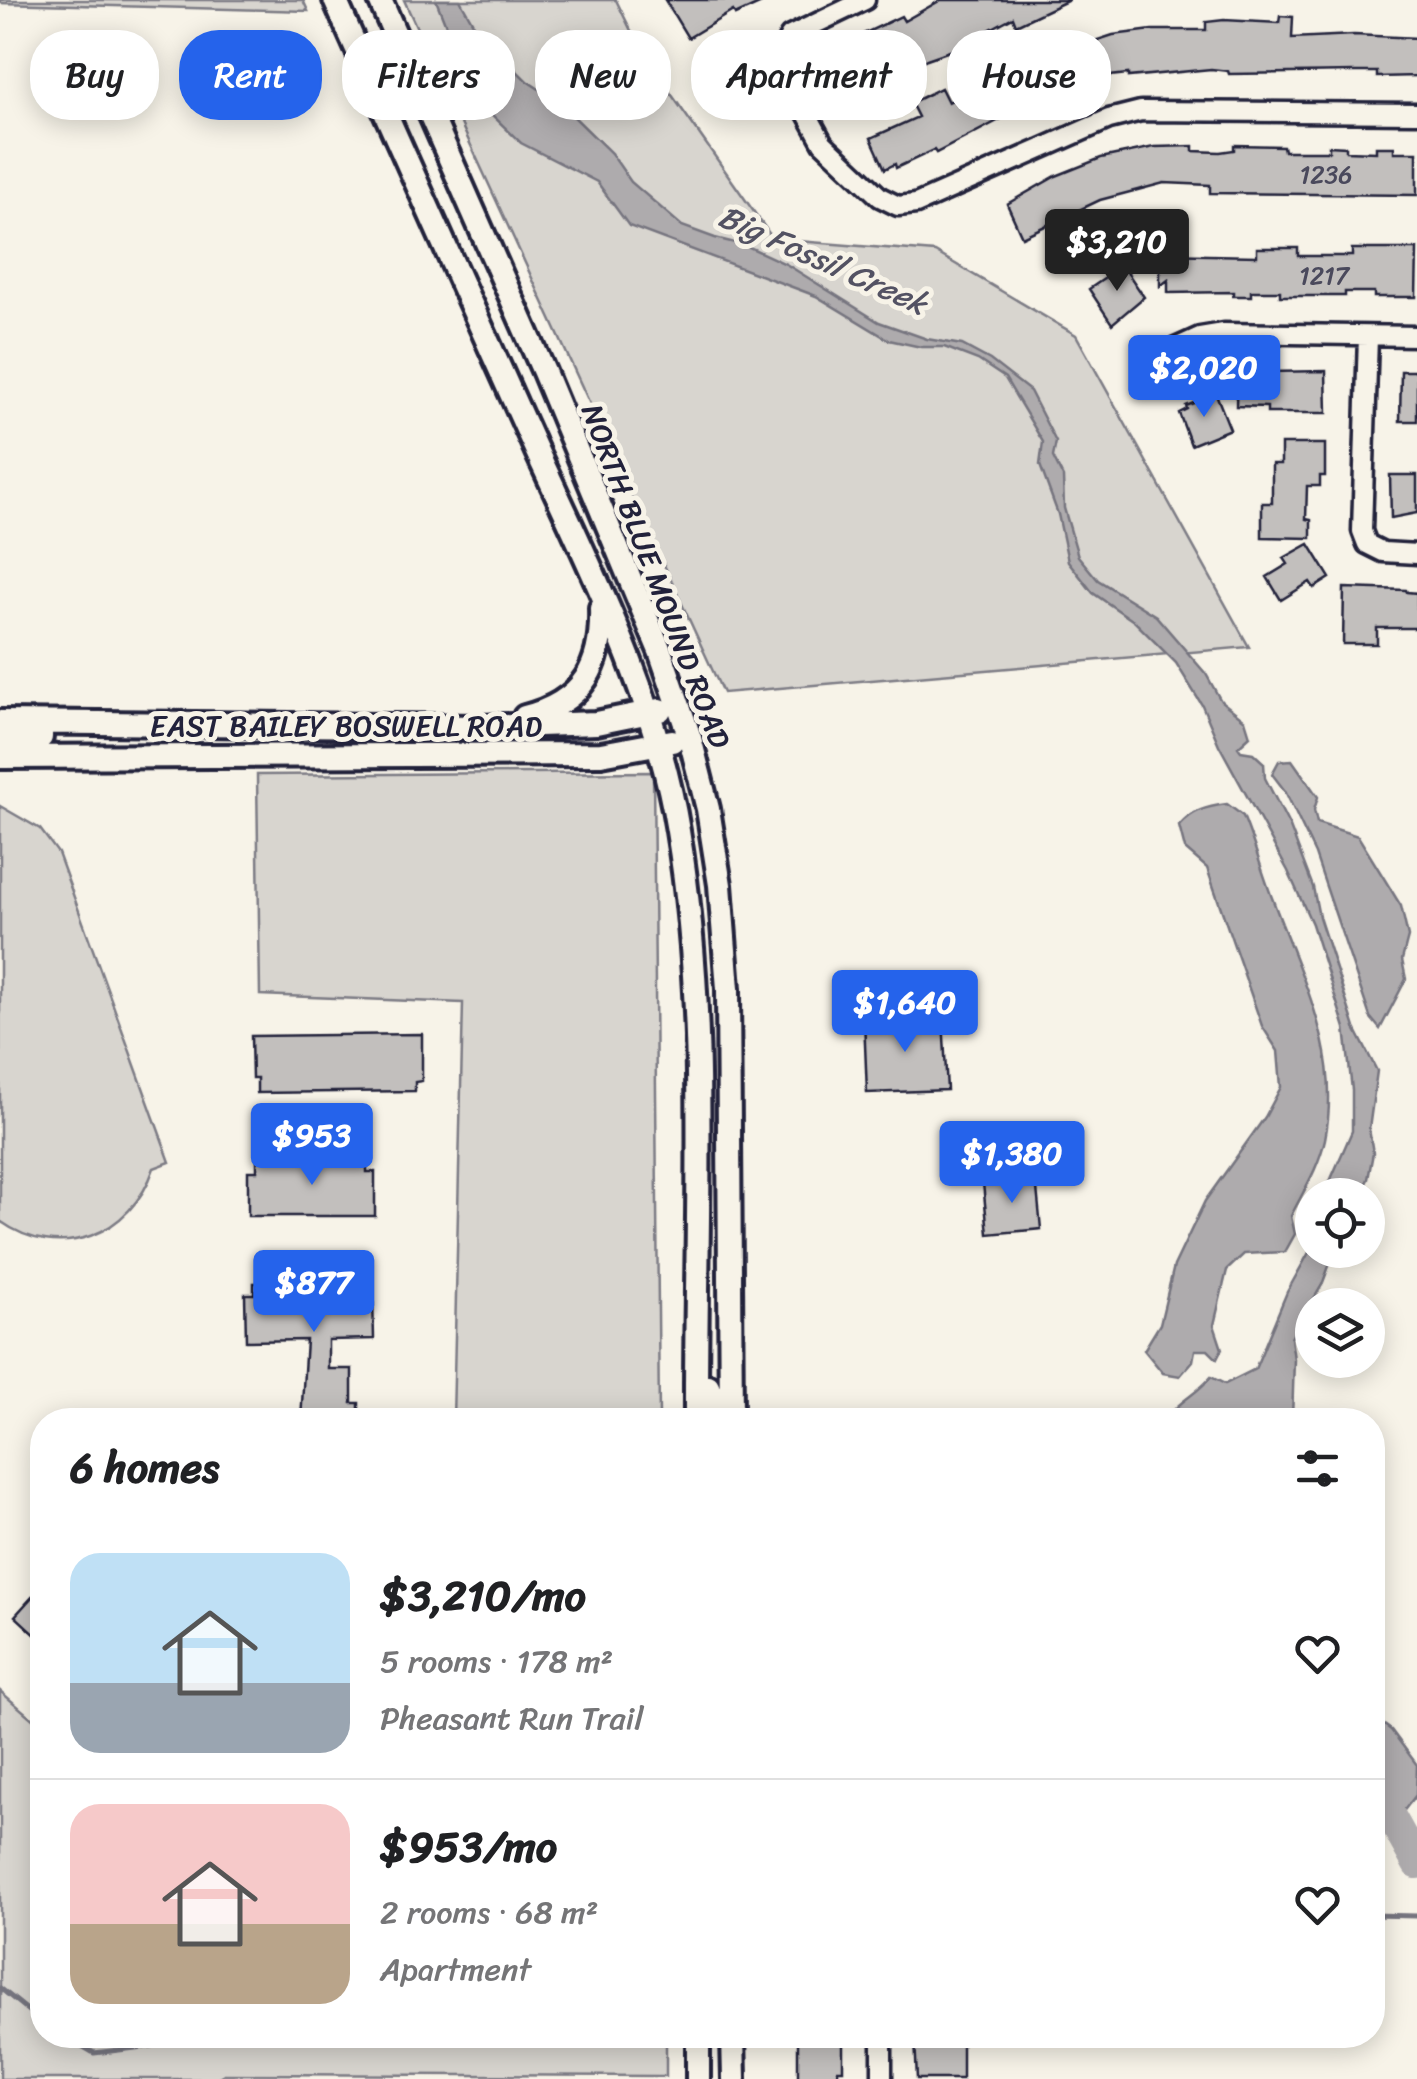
<!DOCTYPE html>
<meta charset="utf-8">
<style>
:root{--surface:#fff;--page:#f2f2f2;--text:#202124;--muted:#757577;--line:#e0e0e0;--accent:#2563eb}
body{margin:0;font-family:Sriracha,sans-serif;background:var(--page);color:var(--text);height:100vh;display:flex;flex-direction:column;font-size:38px;white-space:nowrap}
*{box-sizing:border-box;margin:0}
p{font-size:32px;color:var(--muted)}
.icon{flex:none;width:55px;height:55px;fill:none;stroke:currentColor;stroke-width:2;stroke-linecap:round;stroke-linejoin:round}
.map{position:relative;flex:1;overflow:hidden}
.side{position:absolute;left:30px;top:1408px;width:1355px;height:640px;display:flex;flex-direction:column;background:var(--surface);border-radius:40px;box-shadow:0 5px 25px #0003}
.side>*{flex:none}
.guide{position:absolute;left:30px;top:30px;width:1358px;height:90px;display:flex;gap:20px}
.fabs{position:absolute;left:1295px;top:1178px;display:grid;gap:20px}
.fabs a{display:grid;place-items:center;width:90px;height:90px;border-radius:50%;background:var(--surface);box-shadow:0 5px 25px #0003;font-size:50px}
.price{position:absolute;translate:-50% -85px;padding:0 22px;border-radius:10px;background:var(--accent);color:#fff;font-size:32px;line-height:65px;filter:drop-shadow(0 2px 5px #0008)}
.price::after{content:'';position:absolute;left:50%;top:60px;width:30px;height:22px;margin-left:-15px;background:inherit;clip-path:polygon(0 0,100% 0,50% 100%)}
.price.active{background:#222;color:#fff}
ul{padding:0;list-style:none}
li{display:flex;align-items:center;gap:30px;height:250px;padding:0 40px}
li+li{border-top:2px solid var(--line)}
li span{display:grid;place-items:center;flex:none;width:280px;height:200px;border-radius:30px;color:#555}
li>.icon{margin-inline-start:auto}
span .icon{width:120px;height:120px;fill:#fffc;stroke-width:1}
li b{font-size:42px}
h2{display:flex;justify-content:space-between;align-items:center;height:120px;padding:0 40px;font-size:42px}
.chip{padding:0 35px;border-radius:40px;background:var(--surface);box-shadow:0 5px 25px #0003;font-size:35px;line-height:90px}
.chip.active{background:var(--accent);color:#fff}
.map>svg:first-child{display:block}
</style>
<div class="map">
<svg width="1417" height="2079" viewBox="0 0 1417 2079">
<rect width="100%" height="100%" fill="#f7f3e8"/>
<filter id="ink" filterUnits="userSpaceOnUse"><feTurbulence type="fractalNoise" baseFrequency=".01" numOctaves="2"/><feDisplacementMap in="SourceGraphic" scale="20" xChannelSelector="R" yChannelSelector="G"/><feConvolveMatrix kernelMatrix="1 2 1 2 8 2 1 2 1" color-interpolation-filters="sRGB"/></filter>
<g filter="url(#ink)">
<path fill="#d8d5cf" stroke="#7d7c85" stroke-width="2.5" d="M 0,0 L 303,0 L 308,11 L 0,3 Z
M 404,0 L 616,0 L 641,51 L 773,239 L 935,252 L 1076,335 L 1249,647 L 723,693 Z
M 653,772 L 659,1420 L 453,1420 L 463,1003 L 260,995 L 257,775 Z
M 0,806 L 40,829 L 58,853 L 170,1162 L 154,1168 C 131,1235 60,1264 0,1221 Z
M 0,1691 L 42,1727 L 42,2035 L 666,2035 L 666,2076 L 224,2074 L 215,2079 L 0,2079 Z"/>
<path fill="#aeabad" stroke="#76747f" stroke-width="2.5" d="M 436,0 L 460,0 L 478,32 L 527,81 L 559,102 L 611,153 L 631,182 L 682,226 L 715,238 L 747,246 L 786,264 L 879,322 L 927,339 L 962,345 L 990,360 L 1030,391 L 1056,442 L 1053,457 L 1063,477 L 1064,508 L 1078,556 L 1098,580 L 1156,616 L 1206,674 L 1221,701 L 1245,720 L 1250,736 L 1238,747 L 1241,751 L 1253,753 L 1264,763 L 1265,778 L 1290,827 L 1313,887 L 1319,917 L 1355,1028 L 1377,1071 L 1369,1129 L 1373,1153 L 1368,1179 L 1360,1195 L 1324,1195 L 1352,1131 L 1352,1090 L 1345,1028 L 1312,924 L 1288,871 L 1219,745 L 1202,705 L 1176,663 L 1135,622 L 1093,593 L 1068,561 L 1058,514 L 1040,465 L 1043,442 L 1005,378 L 978,360 L 944,347 L 921,347 L 889,340 L 816,296 L 629,226 L 597,182 L 521,143 L 491,114 L 465,74 Z
M 1292,760 L 1318,797 L 1314,810 L 1317,823 L 1358,836 L 1401,906 L 1408,937 L 1402,960 L 1406,979 L 1380,1029 L 1370,1017 L 1315,854 L 1285,791 L 1272,774 L 1279,761 Z
M 1227,804 L 1243,816 C 1255,845 1263,875 1274,903 C 1303,982 1342,1053 1325,1139 C 1319,1167 1303,1192 1291,1216 L 1295,1234 L 1285,1252 L 1244,1254 L 1227,1270 L 1214,1325 L 1222,1349 L 1217,1359 L 1208,1350 L 1195,1350 L 1193,1361 L 1180,1376 L 1163,1373 L 1144,1350 L 1160,1324 L 1174,1266 L 1205,1201 L 1265,1117 L 1281,1087 L 1278,1051 L 1262,1026 L 1207,868 L 1185,849 L 1179,826 C 1193,810 1206,807 1227,804 Z
M 1312,1247 L 1312,1250 L 1335,1250 L 1322,1285 L 1291,1338 L 1294,1359 L 1292,1420 L 1166,1420 C 1180,1399 1195,1396 1211,1377 L 1225,1384 L 1255,1369 L 1287,1292 Z
M 1372,1716 L 1391,1730 L 1417,1765 L 1416,1795 L 1402,1813 L 1373,1821 Z"/>
<g fill="none" stroke-linecap="round" stroke-linejoin="round">
<path stroke="#76747f" stroke-width="5" d="M 1372,1915 L 1417,1916
M 0,1988 L 42,2022
M 63,2035 L 94,2053 L 152,2046 L 173,2035"/>
<path stroke="#aeabad" stroke-width="30" d="M 1372,1782 L 1417,1864"/>
</g>
<path fill="#c2bfbd" stroke="#22223b" stroke-width="2.5" d="M 665,0 L 768,0 L 735,15 L 733,11 L 688,38 Z
M 941,0 L 1069,0 L 1016,25 L 1013,17 L 987,31 L 990,37 L 927,59 L 884,80 L 885,82 L 850,99 L 852,105 L 839,111 L 836,106 L 834,107 L 810,59 L 901,16 L 904,21 Z
M 1280,16 L 1293,17 L 1292,38 L 1354,35 L 1417,38 L 1417,76 L 1377,77 L 1377,72 L 1354,72 L 1229,74 L 1228,71 L 1211,69 L 1128,77 L 1128,74 L 1110,76 L 1059,94 L 1029,109 L 1028,105 L 936,153 L 934,150 L 896,168 L 895,164 L 885,169 L 871,138 L 918,117 L 911,103 L 941,88 L 948,102 L 996,79 L 998,82 L 1055,54 L 1113,35 L 1152,30 L 1206,30 L 1206,22 L 1224,20 L 1279,23 Z
M 1234,145 L 1283,146 L 1284,151 L 1329,151 L 1329,146 L 1346,147 L 1346,151 L 1376,152 L 1376,147 L 1394,147 L 1394,152 L 1417,152 L 1417,195 L 1210,193 L 1210,185 L 1164,183 L 1100,200 L 1022,237 L 1007,204 L 1056,176 L 1101,158 L 1154,147 L 1193,146 L 1193,151 L 1220,152 L 1234,150 Z
M 1257,248 L 1298,248 L 1298,256 L 1352,256 L 1352,249 L 1417,249 L 1416,297 L 1374,297 L 1374,292 L 1345,292 L 1345,296 L 1280,296 L 1280,291 L 1251,291 L 1251,296 L 1233,296 L 1233,292 L 1168,293 L 1168,280 L 1160,286 L 1160,254 L 1257,256 Z
M 1123,266 L 1144,297 L 1112,324 L 1089,289 Z
M 1237,368 L 1268,369 L 1268,372 L 1326,371 L 1327,413 L 1267,413 L 1267,407 L 1236,406 Z
M 1401,371 L 1417,371 L 1417,421 L 1400,421 Z
M 1216,394 L 1230,429 L 1191,445 L 1179,413 L 1187,409 L 1186,406 Z
M 1281,444 L 1325,444 L 1325,476 L 1320,476 L 1320,486 L 1307,486 L 1306,519 L 1311,520 L 1311,538 L 1262,537 L 1262,503 L 1272,503 L 1272,464 L 1281,464 Z
M 1390,475 L 1417,475 L 1417,513 L 1391,518 Z
M 1309,544 L 1330,578 L 1314,588 L 1310,582 L 1281,600 L 1267,577 L 1288,564 L 1284,558 Z
M 1344,588 L 1406,590 L 1407,592 L 1417,593 L 1417,628 L 1377,628 L 1377,644 L 1343,644 Z
M 864,1019 L 943,1019 L 947,1090 L 867,1093 Z
M 422,1034 L 422,1081 L 415,1082 L 415,1091 L 257,1093 L 257,1078 L 252,1078 L 251,1036 Z
M 367,1158 L 367,1172 L 375,1172 L 375,1216 L 248,1216 L 248,1171 L 257,1171 L 257,1159 Z
M 1036,1178 L 1041,1229 L 988,1234 L 983,1183 Z
M 365,1281 L 365,1296 L 373,1296 L 374,1339 L 328,1340 L 328,1369 L 352,1369 L 352,1403 L 359,1403 L 359,1416 L 351,1416 L 351,1420 L 301,1420 L 306,1340 L 246,1341 L 245,1294 L 254,1294 L 254,1283 Z
M 42,1586 L 42,1641 L 15,1616 Z
M 798,2035 L 843,2035 L 843,2070 L 838,2070 L 838,2079 L 798,2079 Z
M 915,2039 L 962,2043 L 962,2079 L 917,2079 Z"/>
<g fill="none" stroke-linecap="round" stroke-linejoin="round">
<defs>
<path id="minor" d="M 865,0 L 790,36 L 781,52 L 781,67 L 823,143 L 880,197 L 898,206 L 916,204 L 1109,119 L 1141,111 L 1417,113
M 1368,336 L 1362,531 L 1367,544 L 1383,552 L 1417,554
M 1167,352 L 1200,337 L 1224,333 L 1417,336
M 882,2035 L 882,2079"/>
<path id="major" d="M 335,0 C 402,152 471,304 539,456 C 594,575 657,700 678,831 C 710,1024 695,1225 696,1420
M 380,0 L 544,372 L 660,651 L 690,738 L 708,809 L 720,885 L 728,989 L 731,1420
M 525,717 C 584,702 603,665 601,608
M 0,722 L 481,727 L 596,723 L 660,710
M 0,742 L 33,741 L 41,737 L 41,723
M 0,757 L 601,754 L 672,741
M 696,1384 L 708,1386 L 714,1400 L 715,1420
M 733,2035 L 734,2079
M 698,2079 L 698,2035"/>
</defs>
<use href="#minor" stroke="#22223b" stroke-width="25"/>
<use href="#major" stroke="#22223b" stroke-width="30"/>
<use href="#minor" stroke="#f7f3e8" stroke-width="18"/>
<use href="#major" stroke="#f7f3e8" stroke-width="22"/>
</g>
</g>
<g text-anchor="middle" dominant-baseline="central" stroke-width="10" stroke-linejoin="round" paint-order="stroke">
<g font-size="25" fill="#4a495c">
<text x="1326" y="174">1236</text>
<text x="1324" y="275">1217</text>
</g>
<g font-size="30" fill="#22223b" stroke="#f7f3e8">
<text transform="translate(656 576) rotate(69)">NORTH BLUE MOUND ROAD</text>
<text x="346" y="726">EAST BAILEY BOSWELL ROAD</text>
</g>
<g font-size="32" font-style="italic" fill="#535263" stroke="#f7f3e8">
<text transform="translate(823 260) rotate(24)">Big Fossil Creek</text>
</g>
</g>
</svg>
<div class="fabs">
<a><svg class="icon" aria-label="locate" viewBox="0 0 24 24"><circle cx="12" cy="12" r="6"/><path d="M12 2v4M12 18v4M2 12h4M18 12h4"/></svg></a>
<a><svg class="icon" aria-label="layers" viewBox="0 0 24 24"><path d="M12 4l9 5-9 5-9-5zM3 14l9 5 9-5"/></svg></a>
</div>
<b class="price active" style="left:1117px;top:294px">$3,210</b>
<b class="price" style="left:1204px;top:420px">$2,020</b>
<b class="price" style="left:905px;top:1055px">$1,640</b>
<b class="price" style="left:312px;top:1188px">$953</b>
<b class="price" style="left:1012px;top:1206px">$1,380</b>
<b class="price" style="left:314px;top:1335px">$877</b>
<div class="guide">
<a class="chip">Buy</a>
<a class="chip active">Rent</a>
<a class="chip">Filters</a>
<a class="chip">New</a>
<a class="chip">Apartment</a>
<a class="chip">House</a>
</div>
<section class="side">
<h2>6 homes<svg class="icon" aria-label="filters" viewBox="0 0 24 24"><path d="M4 7h16M4 17h16"/><circle cx="9" cy="7" r="2"/><circle cx="15" cy="17" r="2"/></svg></h2>
<ul>
<li><span style="background:linear-gradient(#bfe0f5 65%,#9aa5b1 0)"><svg class="icon" aria-label="home" viewBox="0 0 24 24"><path d="M3 11l9-7 9 7M6 9v11h12V9"/></svg></span><div><b>$3,210/mo</b><p>5 rooms · 178 m²</p><p>Pheasant Run Trail</p></div><svg class="icon" aria-label="heart" viewBox="0 0 24 24"><path d="M12 20l-8-8c-3-5 5-10 8-4 3-6 11-1 8 4z"/></svg></li>
<li><span style="background:linear-gradient(#f6c9c9 60%,#b9a48a 0)"><svg class="icon" aria-label="home" viewBox="0 0 24 24"><path d="M3 11l9-7 9 7M6 9v11h12V9"/></svg></span><div><b>$953/mo</b><p>2 rooms · 68 m²</p><p>Apartment</p></div><svg class="icon" aria-label="heart" viewBox="0 0 24 24"><path d="M12 20l-8-8c-3-5 5-10 8-4 3-6 11-1 8 4z"/></svg></li>
</ul>
</section>
</div>
